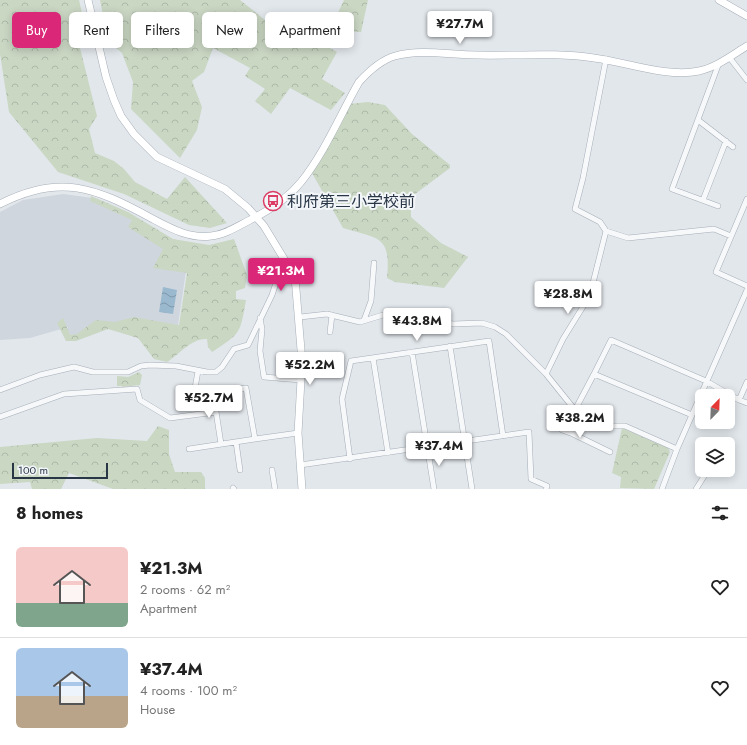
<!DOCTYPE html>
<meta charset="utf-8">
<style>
:root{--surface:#fff;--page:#f6f6f6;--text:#222;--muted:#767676;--line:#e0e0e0;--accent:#db2777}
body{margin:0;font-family:Jost,"Noto Sans JP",sans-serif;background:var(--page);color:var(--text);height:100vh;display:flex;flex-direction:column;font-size:15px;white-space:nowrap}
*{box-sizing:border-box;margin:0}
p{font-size:13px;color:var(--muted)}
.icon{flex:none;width:22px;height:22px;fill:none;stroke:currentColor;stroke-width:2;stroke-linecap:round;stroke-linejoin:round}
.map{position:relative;height:489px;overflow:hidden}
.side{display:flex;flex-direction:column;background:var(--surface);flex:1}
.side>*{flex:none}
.hud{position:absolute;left:12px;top:12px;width:400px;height:36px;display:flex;gap:8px}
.needle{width:26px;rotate:23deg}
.controls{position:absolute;left:695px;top:389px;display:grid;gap:8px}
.controls a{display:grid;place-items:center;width:40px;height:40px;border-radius:6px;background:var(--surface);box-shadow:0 2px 10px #0003;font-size:20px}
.scale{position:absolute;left:12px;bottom:10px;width:96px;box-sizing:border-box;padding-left:4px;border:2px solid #283646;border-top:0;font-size:11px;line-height:14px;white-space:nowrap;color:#283646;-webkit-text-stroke:3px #f3f6f9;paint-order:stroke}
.price{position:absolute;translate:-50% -34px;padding:0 9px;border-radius:4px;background:#fff;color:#222;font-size:13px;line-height:26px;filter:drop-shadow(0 1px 2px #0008)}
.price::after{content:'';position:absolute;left:50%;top:24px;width:12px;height:9px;margin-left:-6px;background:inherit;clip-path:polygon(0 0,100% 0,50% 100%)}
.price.active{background:var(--accent);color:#fff}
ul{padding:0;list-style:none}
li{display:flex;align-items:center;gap:12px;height:100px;padding:0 16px}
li+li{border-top:1px solid var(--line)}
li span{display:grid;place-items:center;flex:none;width:112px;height:80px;border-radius:6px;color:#555}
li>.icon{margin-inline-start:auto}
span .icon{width:48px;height:48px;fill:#fffc;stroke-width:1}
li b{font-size:17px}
h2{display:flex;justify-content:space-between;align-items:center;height:48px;padding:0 16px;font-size:17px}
.chip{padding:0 14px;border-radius:6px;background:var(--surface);box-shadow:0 2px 10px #0003;font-size:14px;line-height:36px}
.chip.active{background:var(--accent);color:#fff}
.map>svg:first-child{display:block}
</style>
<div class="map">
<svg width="747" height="489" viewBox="0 0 747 489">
<defs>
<pattern id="forest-crowns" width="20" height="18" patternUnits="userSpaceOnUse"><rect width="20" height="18" fill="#cad7c3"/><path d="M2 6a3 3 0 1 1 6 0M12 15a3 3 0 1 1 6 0" fill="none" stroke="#aeb9a9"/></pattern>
<pattern id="water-waves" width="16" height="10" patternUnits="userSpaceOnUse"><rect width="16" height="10" fill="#9ab9cf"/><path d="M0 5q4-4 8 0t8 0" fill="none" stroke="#7e97aa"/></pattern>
</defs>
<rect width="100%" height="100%" fill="#e2e7ec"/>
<path fill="#d0d6de" d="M 63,194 L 93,198 L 173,239 L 190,244 L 178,325 L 133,319 L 68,338 L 68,327 L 30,338 L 0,340 L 0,212 L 23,200 Z"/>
<path fill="url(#forest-crowns)" d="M 0,0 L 79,0 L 87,35 L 79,44 L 97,116 L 89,129 L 95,153 L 114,161 L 124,169 L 135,182 L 167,199 L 185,177 L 227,223 L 210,228 L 189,225 L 124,194 L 58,172 L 9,112 L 0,54 Z
M 100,0 L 240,0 L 265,20 L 287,24 L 337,52 L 322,79 L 345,93 L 331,110 L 290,88 L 271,114 L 255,101 L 265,89 L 245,76 L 250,68 L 213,48 L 204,72 L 192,81 L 202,107 L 197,130 L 180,158 L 131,109 L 133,82 L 122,53 L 108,41 Z
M 344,0 L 368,0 L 361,32 L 344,31 L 340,39 L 328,34 Z
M 368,102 L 385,105 L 412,134 L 450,165 L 450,168 L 411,197 L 411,217 L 441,243 L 468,257 L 444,288 L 395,282 L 387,278 C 391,235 379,239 343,228 L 312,173 L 349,104 Z
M 91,196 L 128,212 L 173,239 L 209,245 L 234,239 L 247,275 L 245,288 L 236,291 L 236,299 L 246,300 C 240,334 241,333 212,352 L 208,347 L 207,339 C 191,338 179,355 167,362 L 154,359 L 138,338 L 108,329 L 76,341 L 66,341 L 57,323 L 63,318 L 70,335 L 77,334 L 96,320 L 115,322 L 134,317 L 179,325 L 187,273 L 153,268 L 163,249 L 128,227 L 132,220 L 90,201 Z
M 139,372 L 142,375 L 140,385 L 122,387 L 122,386 L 117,386 L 117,376 L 128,377 Z
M 158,426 L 169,430 L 169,454 L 175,472 L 201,472 L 205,478 L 205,489 L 113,489 L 69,473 L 61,489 L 32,489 L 30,482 L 0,484 L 0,447 L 97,438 L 147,441 Z
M 622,428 L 668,448 L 670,452 L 654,489 L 620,488 L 621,477 L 612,473 Z"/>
<path fill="url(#water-waves)" d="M 163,287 L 177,290 L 173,314 L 159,312 Z"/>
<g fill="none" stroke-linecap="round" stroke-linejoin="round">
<defs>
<path id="street" d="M 729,57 L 747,80
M 606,59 L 583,178 L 575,209 L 600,222 L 606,231
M 698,120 L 733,147
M 747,199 L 716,272 L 747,286
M 703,200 L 726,141
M 718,206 L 672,189 L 719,63
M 300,317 L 327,314 L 360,322 L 383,315 L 399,315 L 453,324 L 482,323 L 495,327 L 506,334 L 546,374
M 260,318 L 262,329 L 260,351 L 264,377 L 301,380
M 364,320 L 371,301 L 374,263
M 330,332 L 332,315
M 450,346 L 472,489
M 412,352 L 434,489
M 373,358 L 388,453
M 198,371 L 195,388 L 197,394 L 246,388 L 255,439 L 298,433
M 0,390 L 40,375 L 74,367 L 93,372 L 128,372 L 141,366 L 150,365 L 176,366 L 207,372 L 216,372 L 222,367 L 234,349 L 248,345 L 272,295 L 284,259
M 213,392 L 221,444
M 739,400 L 747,403
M 575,410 L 594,374
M 692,415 L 594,374 L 611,340 L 706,381 L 739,400 L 747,382
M 0,417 L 64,394 L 137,389 L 140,400 L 170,418 L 216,412
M 562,430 L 573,434 L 581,415
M 573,434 L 610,452
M 236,442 L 240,470
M 189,449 L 255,439
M 677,449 L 625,426 L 603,426 L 590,421 L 575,410 L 546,374 L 563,339 L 584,305 L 592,287 L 606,231 L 628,238 L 714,229 L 731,236
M 350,459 L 342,399 L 351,361 L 489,341 L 503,436
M 300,465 L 529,432 L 531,479 L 547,486 L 546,489
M 272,470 L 275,489
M 233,488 L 234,489
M 662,489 L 677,449 L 747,290
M 696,489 L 708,470"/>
<path id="secondary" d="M 88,0 L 106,77 L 114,100 L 121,116 L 134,134 L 157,157 L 225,189 L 248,208 L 264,226 L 295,277 L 302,362 L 298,433 L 302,489
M 719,0 L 747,16
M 0,204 C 60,173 96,188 151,218 C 170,228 189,239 211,236 C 225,235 238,226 250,220 C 268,211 288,198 301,182 C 325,152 340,115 359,82 C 369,71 381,60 395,56 C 421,49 450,55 477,55 C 516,56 555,52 594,58 C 626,62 667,78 699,71 C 717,67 732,55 747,46"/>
</defs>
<use href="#street" stroke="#a6aeb7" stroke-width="6"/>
<use href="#secondary" stroke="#a6aeb7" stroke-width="8"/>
<use href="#street" stroke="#f6f8fa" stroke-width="5"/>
<use href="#secondary" stroke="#fff" stroke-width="7"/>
</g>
<defs>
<symbol id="bus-ring" viewBox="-11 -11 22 22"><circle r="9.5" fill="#f3f6f9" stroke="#db3d64" stroke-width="1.5"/><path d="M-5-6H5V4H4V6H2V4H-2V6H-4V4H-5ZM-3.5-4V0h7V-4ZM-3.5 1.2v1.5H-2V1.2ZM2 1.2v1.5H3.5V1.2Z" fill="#db3d64"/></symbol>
</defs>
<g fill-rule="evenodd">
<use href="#bus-ring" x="262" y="190" width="22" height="22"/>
</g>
<g text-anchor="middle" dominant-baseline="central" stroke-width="4" stroke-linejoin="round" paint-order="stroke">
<g font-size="16" fill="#283646" stroke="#f3f6f9" text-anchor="start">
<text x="287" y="201">利府第三小学校前</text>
</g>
</g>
</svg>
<div class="controls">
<a><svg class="needle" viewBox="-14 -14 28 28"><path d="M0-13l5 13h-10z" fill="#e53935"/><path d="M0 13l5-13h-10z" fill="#767676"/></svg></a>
<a><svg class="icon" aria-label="layers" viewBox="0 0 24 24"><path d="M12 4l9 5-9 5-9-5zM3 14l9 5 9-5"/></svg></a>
</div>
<div class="scale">100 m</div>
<b class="price" style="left:460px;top:45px">¥27.7M</b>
<b class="price active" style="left:281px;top:292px">¥21.3M</b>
<b class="price" style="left:568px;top:315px">¥28.8M</b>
<b class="price" style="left:417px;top:342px">¥43.8M</b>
<b class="price" style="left:310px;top:386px">¥52.2M</b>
<b class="price" style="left:209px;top:419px">¥52.7M</b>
<b class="price" style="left:580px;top:439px">¥38.2M</b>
<b class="price" style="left:439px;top:467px">¥37.4M</b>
<div class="hud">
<a class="chip active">Buy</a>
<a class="chip">Rent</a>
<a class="chip">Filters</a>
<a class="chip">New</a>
<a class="chip">Apartment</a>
</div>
</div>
<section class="side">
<h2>8 homes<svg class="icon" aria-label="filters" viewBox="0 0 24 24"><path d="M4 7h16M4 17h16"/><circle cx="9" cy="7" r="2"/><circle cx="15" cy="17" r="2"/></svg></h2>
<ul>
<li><span style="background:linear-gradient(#f6c9c9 70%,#7fa58c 0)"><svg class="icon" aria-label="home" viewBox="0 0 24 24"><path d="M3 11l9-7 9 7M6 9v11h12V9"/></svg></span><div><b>¥21.3M</b><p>2 rooms · 62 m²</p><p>Apartment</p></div><svg class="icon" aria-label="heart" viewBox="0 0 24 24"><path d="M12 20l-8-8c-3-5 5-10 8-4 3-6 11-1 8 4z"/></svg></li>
<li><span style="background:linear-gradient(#a9c7e8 60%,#b9a48a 0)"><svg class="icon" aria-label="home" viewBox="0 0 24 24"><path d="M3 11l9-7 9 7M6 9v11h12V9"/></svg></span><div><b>¥37.4M</b><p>4 rooms · 100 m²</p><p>House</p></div><svg class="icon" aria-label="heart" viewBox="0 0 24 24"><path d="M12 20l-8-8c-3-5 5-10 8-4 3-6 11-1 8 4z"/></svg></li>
</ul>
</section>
